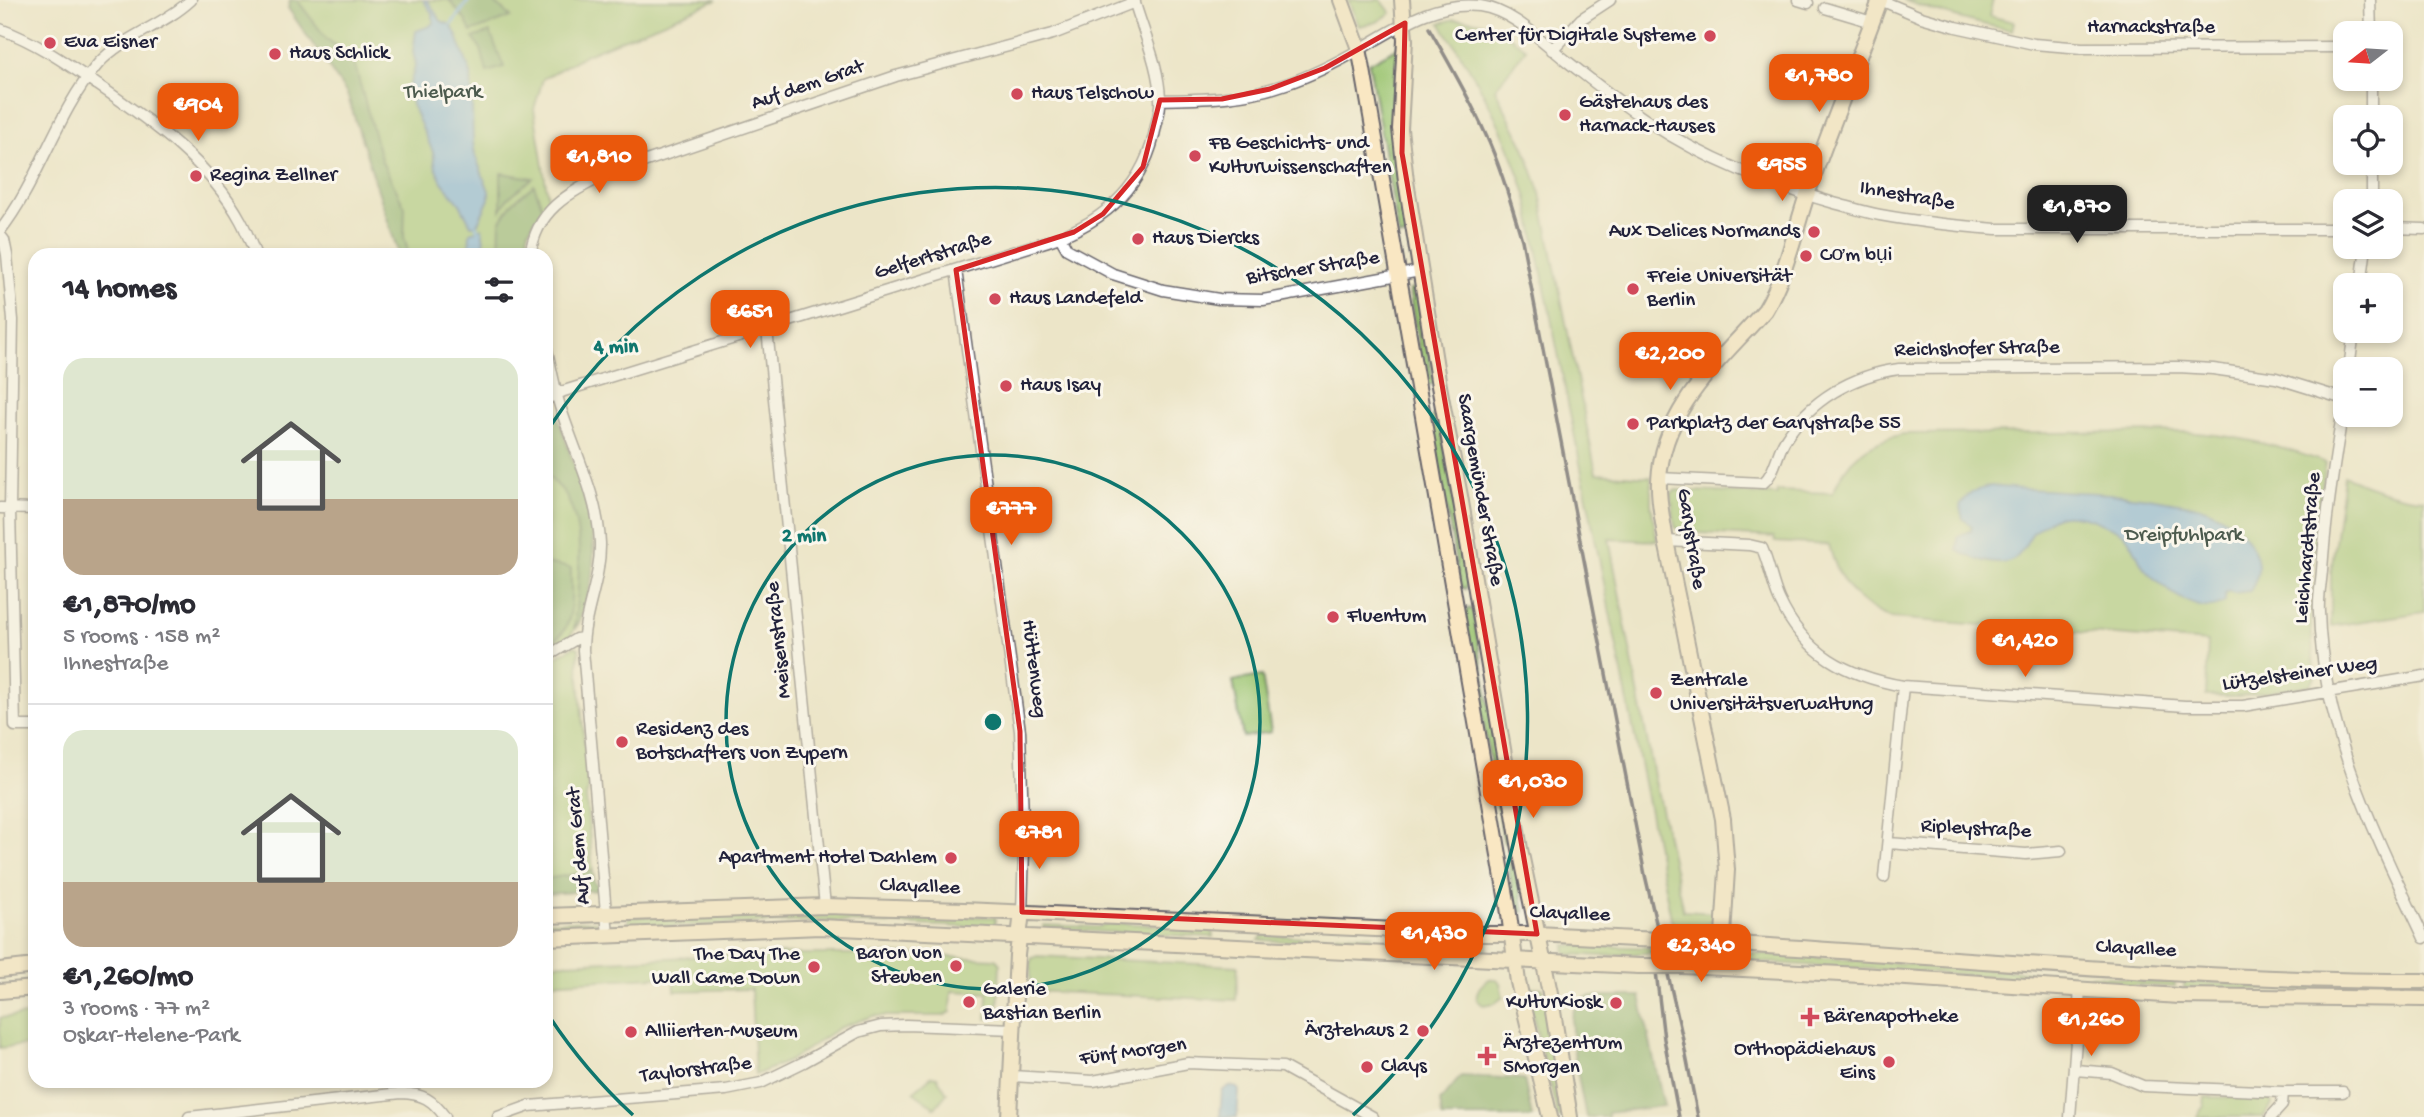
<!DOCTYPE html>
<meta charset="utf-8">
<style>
:root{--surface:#fff;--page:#f7f7f7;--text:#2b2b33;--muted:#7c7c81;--line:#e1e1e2;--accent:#ea580c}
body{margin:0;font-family:"Gochi Hand",sans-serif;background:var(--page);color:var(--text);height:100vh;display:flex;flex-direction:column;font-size:26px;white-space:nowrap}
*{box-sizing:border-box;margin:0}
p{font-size:23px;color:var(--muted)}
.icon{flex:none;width:38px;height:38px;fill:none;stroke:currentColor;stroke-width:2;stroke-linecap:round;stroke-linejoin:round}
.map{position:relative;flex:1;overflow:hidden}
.details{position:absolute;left:28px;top:248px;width:525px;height:840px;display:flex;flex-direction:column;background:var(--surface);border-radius:21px;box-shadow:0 4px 10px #0003}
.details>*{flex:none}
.needle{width:46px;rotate:253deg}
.controls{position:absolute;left:2333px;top:21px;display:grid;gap:14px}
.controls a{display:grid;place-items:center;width:70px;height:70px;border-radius:14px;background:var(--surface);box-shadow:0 4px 10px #0003;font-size:35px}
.price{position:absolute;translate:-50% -60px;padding:0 16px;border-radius:14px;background:var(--accent);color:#fff;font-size:23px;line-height:46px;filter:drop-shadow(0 2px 4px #0008)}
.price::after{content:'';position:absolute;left:50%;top:42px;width:21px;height:16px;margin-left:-10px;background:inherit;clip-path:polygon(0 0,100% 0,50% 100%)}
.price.current{background:#222;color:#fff}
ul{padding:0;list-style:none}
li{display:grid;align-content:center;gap:14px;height:371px;padding:0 35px}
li+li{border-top:2px solid var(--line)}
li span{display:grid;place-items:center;height:217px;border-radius:21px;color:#555}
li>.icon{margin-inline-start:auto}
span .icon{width:126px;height:126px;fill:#fffc;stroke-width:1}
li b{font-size:30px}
h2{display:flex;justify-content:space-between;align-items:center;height:84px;padding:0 35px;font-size:30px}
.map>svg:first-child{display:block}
</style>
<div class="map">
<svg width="2424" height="1117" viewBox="0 0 2424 1117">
<rect width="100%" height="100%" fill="#fbf7ec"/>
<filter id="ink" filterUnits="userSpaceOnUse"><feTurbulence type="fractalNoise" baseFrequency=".0143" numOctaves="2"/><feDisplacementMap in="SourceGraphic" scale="14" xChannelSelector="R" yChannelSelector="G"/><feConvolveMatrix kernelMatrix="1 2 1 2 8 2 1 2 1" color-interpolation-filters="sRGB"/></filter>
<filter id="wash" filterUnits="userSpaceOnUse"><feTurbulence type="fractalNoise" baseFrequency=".00686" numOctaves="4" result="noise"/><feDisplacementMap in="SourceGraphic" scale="28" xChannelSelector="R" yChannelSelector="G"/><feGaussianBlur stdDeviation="1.57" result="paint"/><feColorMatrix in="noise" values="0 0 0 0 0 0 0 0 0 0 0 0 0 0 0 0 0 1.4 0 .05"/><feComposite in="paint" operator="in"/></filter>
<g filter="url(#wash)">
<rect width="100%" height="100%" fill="#ece5c8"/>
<path fill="#9cc572" stroke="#5f7456" stroke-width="2" d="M 290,0 L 717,0 L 587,54 L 543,79 L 534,109 L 549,204 L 529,230 L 524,256 L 399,255 L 347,94 L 288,8 Z
M 1348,0 L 1381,0 L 1391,13 L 1377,22 L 1359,26 Z
M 1903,0 L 1993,0 L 1989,16 L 2014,22 L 2012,30 C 1974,24 1939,13 1903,0 Z
M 1455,19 C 1488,19 1501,29 1526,49 L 1495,89 L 1524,147 L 1539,188 L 1596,473 L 1651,477 L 1651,504 L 1657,541 L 1609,539 L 1654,776 L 1683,911 L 1715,913 L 1713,920 L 1704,926 L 1672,923 L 1527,198 C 1508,135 1477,76 1440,23 Z
M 1398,47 L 1394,92 L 1394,145 L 1408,236 L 1399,237 L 1369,63 Z
M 1417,289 L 1434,384 L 1425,385 L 1409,290 Z
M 554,407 L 587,505 L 594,545 L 593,566 L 579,623 L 569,637 L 546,651 L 546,410 Z
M 1435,413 L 1439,417 L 1468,585 L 1465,589 L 1460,586 L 1431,418 Z
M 2185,432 C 2234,435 2279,445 2326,463 C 2314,538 2306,601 2315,677 L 2310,685 L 2239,696 L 2206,696 L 2208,642 L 1890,618 C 1855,604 1838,581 1829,545 L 1775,542 L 1774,537 L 1681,532 L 1675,527 L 1671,494 L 1676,490 L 1777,495 L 1777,491 L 1833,493 C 1846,458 1867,443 1903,434 Z
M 2344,476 C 2369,487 2397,497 2424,499 L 2424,612 L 2331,626 L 2331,572 Z
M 1469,608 L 1473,611 L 1512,842 L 1509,844 L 1504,841 L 1464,612 Z
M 575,646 L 579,648 L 578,665 L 588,790 L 586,797 L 594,882 L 597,885 L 598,890 L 546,894 L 546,662 Z
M 1262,676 L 1271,732 L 1243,737 L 1233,681 Z
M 1509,854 L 1513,854 L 1515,858 L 1524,912 L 1516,912 L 1507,858 Z
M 766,911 L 995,917 L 995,928 L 813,921 L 629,928 L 628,917 Z
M 595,921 L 595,929 L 546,933 L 546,922 Z
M 1117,923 L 1212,928 L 1213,937 L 1043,929 L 1043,925 L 1097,927 Z
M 1338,934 L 1372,935 L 1372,945 L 1259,940 L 1263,935 L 1332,938 Z
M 1394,937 L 1487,941 L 1488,950 L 1393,946 Z
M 1565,945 L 1657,948 L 1657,952 L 1603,956 L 1566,954 Z
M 1739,952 L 2071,975 L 2071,981 L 1739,961 L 1735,957 L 1736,953 Z
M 750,954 L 885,954 L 996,959 L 1000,964 L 998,1016 L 987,1019 L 988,993 L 952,991 L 951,1012 L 943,1016 L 873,1016 L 839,1028 L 789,1061 L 755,1075 L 751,989 L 675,991 L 674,976 L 546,983 L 546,964 Z
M 1037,956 L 1238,966 L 1236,1000 L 1030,991 L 1031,959 Z
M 2090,976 L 2175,981 L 2175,987 L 2089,983 Z
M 1489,979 L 1497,979 L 1500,983 L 1503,997 L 1495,1003 L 1483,1005 L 1477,1000 C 1475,990 1481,984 1489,979 Z
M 2184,982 L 2312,987 L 2424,987 L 2424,993 L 2184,988 Z
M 1526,987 L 1543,988 L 1566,1117 L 1558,1117 Z
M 35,1014 L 35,1044 L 0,1048 L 0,1018 Z
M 932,1076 L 937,1077 L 947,1093 L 935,1108 L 913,1092 Z
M 2205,1097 L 2269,1098 L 2273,1104 L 2263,1117 L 2199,1117 L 2197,1116 L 2204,1106 Z"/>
<path fill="#7daa64" stroke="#506650" stroke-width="2" d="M 290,0 L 297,0 L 327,39 L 353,59 L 382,162 L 405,207 L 404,237 L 409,255 L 399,255 L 347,94 L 288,8 Z
M 449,0 L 491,0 L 511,17 L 471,32 L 466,21 Z
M 490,32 L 504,67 L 487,72 L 481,49 L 473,38 Z
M 501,173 L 533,178 L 508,198 L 501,210 Z
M 534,185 L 543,209 L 529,230 L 524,255 L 499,255 L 500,222 L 512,203 Z
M 555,408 C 578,483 617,554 574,630 C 577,587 588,534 565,494 C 560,486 552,481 546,474 L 546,433 L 550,410 Z
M 546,563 L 571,568 C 570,601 579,628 546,646 Z
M 593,871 L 594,882 L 597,885 L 598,890 L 546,894 L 546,879 Z
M 1590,996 L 1640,996 L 1664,1106 L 1608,1113 L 1608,1117 L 1586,1117 C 1582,1095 1566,1029 1574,1010 C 1577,1003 1583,998 1590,996 Z
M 1461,1076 L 1524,1079 L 1532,1117 L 1442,1117 L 1440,1101 Z"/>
<path fill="#6eaadf" stroke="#48668d" stroke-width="2" d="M 423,0 L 427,0 L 441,21 L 451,25 L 456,34 L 471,74 L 473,142 L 475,155 L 489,191 L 489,199 L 478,223 L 474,225 L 471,225 L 460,204 L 442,182 L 436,169 L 433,152 L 412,105 L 409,87 L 416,64 L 413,52 L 416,31 L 430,26 L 434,22 L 432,13 Z
M 482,228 L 486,255 L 469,255 L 470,233 Z
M 1991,486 C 2051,493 2112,490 2172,502 C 2182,504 2193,505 2203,508 C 2223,515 2242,528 2252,547 C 2261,562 2260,576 2250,591 L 2234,593 L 2228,591 L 2225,594 L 2225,602 C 2201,620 2158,586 2143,566 C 2137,557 2133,541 2124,534 C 2117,529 2108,526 2100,523 C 2091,518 2073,514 2063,515 C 2055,515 2037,528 2032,534 C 2026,542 2022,555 2013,560 C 1999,568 1969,558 1957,550 L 1958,537 L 1971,530 L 1972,526 L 1963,519 L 1960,505 L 1971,492 Z
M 1229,1086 L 1238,1088 L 1239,1092 L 1237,1117 L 1220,1117 L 1222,1091 Z"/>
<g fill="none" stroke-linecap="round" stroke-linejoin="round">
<path stroke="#6eaadf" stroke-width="3.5" d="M 451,25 L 469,0
M 476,225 L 478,230"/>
</g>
</g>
<g filter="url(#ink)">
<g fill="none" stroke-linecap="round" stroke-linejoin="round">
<defs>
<path id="street" d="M 1798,0 L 1808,3
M 1880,0 L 1921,17 L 1956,27 L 2034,44 L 2082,48 L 2345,47
M 2370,0 L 2371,33
M 1825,8 L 1872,22
M 0,29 C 36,42 66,63 98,85 C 152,122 209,162 241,221 C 247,232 251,244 256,256
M 1552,50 L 1581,19 L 1610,0
M 2371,79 L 2371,117
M 1160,100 C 1204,99 1244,99 1286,84 C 1313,75 1338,62 1362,48 C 1400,26 1435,1 1480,6 C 1514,11 1542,42 1568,62 C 1595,83 1621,104 1649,122 C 1706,160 1769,184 1834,203 C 1849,207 1864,212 1880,215 C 1918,222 1957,226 1996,229 L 2345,229
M 2372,163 L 2372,201
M 2390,228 L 2424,229
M 0,231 C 40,180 56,113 98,64 C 123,36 163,26 191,0
M 0,235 L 4,240 L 7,255 L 13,320 L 10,509 L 15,726 L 35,726
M 1060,237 L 1067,249 L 1113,274 L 1163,290 L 1219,299 L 1263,300 L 1420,271
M 530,256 C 536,210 567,194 605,175 L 896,76 L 1053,34 L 1135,2
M 956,270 L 1020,731 L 1024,849 L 1022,912
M 2361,285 L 2366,247
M 767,329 L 825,906
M 546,345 C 550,364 554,384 559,403 C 573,449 598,495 600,543 C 601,580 583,613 583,650 L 608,935
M 2349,369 L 2354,331
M 2345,396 C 2336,454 2326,511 2322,570 C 2321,584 2318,598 2319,612 C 2322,729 2375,834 2424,938
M 546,399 L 564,391 L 1048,241 C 1105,222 1145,186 1156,126 C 1158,117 1161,108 1160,99 C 1159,65 1143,32 1134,0
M 1659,478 L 1763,483 C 1775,473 1777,453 1785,440 C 1810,400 1853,375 1899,369 L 2178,367 L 2213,369 L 2276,378 L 2344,399
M 0,508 L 35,509
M 1666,541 L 1749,545 L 1762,548 C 1769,564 1772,583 1779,599 C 1804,654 1847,676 1903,686 L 2185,706 L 2243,706 L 2424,676
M 546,657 L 576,639 L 583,638
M 1889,843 L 2026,854 L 2061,851
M 1884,877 L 1903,686
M 2075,1070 L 2112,1073 L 2143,1086 L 2283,1092 L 2343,1092
M 1012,1076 L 1093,1081 L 1188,1063 L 1283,1067 L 1373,1117
M 189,1117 L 401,1093 C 423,1094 432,1099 445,1117
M 498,1117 L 529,1106 L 726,1090 L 761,1083 L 804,1062 L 858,1032 L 881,1026 L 906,1025 L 1014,1029
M 2070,1117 L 2080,990
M 2271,1117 L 2282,1105 L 2283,1092"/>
<path id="secondary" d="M 1341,0 L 1359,49 L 1362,64 L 1508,907 L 1518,982 L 1550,1117
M 1402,0 L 1405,40 L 1400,129 L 1406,181 L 1439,386 L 1460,496 L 1520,849 L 1550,993 L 1570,1117
M 546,916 L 825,906 L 964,910 L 1483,934 L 1537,934 L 1635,939
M 546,938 L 820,927 L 1639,966
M 1667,940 C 1919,953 2171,981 2424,981
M 1682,966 L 1861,975 L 2179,996 L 2424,999
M 1721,968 L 1727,870 L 1723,819 L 1666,541 C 1663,521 1658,501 1659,481 C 1662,408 1720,361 1765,310 C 1786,275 1794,234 1807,195 C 1829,129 1857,65 1880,0
M 0,970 L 35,966
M 0,991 L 35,988
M 1009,1117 L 1017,955 L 1022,912"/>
</defs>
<use href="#street" stroke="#69666c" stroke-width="13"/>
<use href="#secondary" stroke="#69666c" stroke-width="18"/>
<use href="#street" stroke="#fff" stroke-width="10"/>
<use href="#secondary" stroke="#f9e7c3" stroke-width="14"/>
<path stroke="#22223b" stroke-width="3.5" d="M 1429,28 C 1449,63 1469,97 1485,133 C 1501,167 1511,204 1522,240 L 1645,875 L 1682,1035 L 1698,1117
M 1653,946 L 1664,1039 L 1679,1117"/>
<defs>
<path id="secondary-bridge" d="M 1635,939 L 1667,940
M 1639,966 L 1682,966"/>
</defs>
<use href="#secondary-bridge" stroke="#69666c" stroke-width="18" stroke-linecap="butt"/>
<use href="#secondary-bridge" stroke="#f9e7c3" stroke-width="14"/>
</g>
</g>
<path d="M0 0H2424V1117H0ZM 1405,23 L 1402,153 L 1537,934 L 1022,912 L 1020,731 L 956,270 L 1074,232 L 1103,214 L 1143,167 L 1160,100 L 1222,99 L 1270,89 L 1325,68 Z" fill="#ece5c8" fill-opacity=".55" fill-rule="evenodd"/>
<path fill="none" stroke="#d62828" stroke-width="5" stroke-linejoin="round" d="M 1405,23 L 1402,153 L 1537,934 L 1022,912 L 1020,731 L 956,270 L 1074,232 L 1103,214 L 1143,167 L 1160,100 L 1222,99 L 1270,89 L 1325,68 Z"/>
<g fill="none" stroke="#0f766e" stroke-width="3.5">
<circle cx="993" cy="722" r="267"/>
<path d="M633 1115A533 533 0 0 1 549 1016M549 428A533 533 0 1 1 1353 1115"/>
</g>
<g fill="#d1495b" stroke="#fbf7ec" stroke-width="2.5">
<circle cx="1710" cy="36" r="7"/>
<circle cx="50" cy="43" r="7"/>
<circle cx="275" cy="54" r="7"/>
<circle cx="1017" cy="94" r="7"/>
<circle cx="1565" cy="115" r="7"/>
<circle cx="1195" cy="156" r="7"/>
<circle cx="196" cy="176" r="7"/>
<circle cx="1814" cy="232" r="7"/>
<circle cx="1138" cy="239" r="7"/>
<circle cx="1806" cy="256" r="7"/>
<circle cx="1633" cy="289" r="7"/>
<circle cx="995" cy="299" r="7"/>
<circle cx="1006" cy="386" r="7"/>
<circle cx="1633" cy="424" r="7"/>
<circle cx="1333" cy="617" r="7"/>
<circle cx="1656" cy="693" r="7"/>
<circle cx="622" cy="742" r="7"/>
<circle cx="951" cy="858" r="7"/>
<circle cx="956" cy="966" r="7"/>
<circle cx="814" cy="967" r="7"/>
<circle cx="969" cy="1002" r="7"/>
<circle cx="1616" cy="1003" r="7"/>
<path d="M1806.5 1006.5h7v7h7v7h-7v7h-7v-7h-7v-7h7z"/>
<circle cx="1423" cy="1031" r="7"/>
<circle cx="631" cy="1032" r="7"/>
<path d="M1483.5 1045.5h7v7h7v7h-7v7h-7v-7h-7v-7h7z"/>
<circle cx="1889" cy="1062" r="7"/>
<circle cx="1367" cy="1067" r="7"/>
</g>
<g text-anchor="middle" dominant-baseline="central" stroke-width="6" stroke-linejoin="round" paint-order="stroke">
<g font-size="21" fill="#22223b" stroke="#fbf7ec">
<text x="2151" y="28">Harnackstraße</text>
<text transform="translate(808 86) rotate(-19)">Auf dem Grat</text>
<text transform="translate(1907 197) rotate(10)">Ihnestraße</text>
<text transform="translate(933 257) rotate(-17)">Gelfertstraße</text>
<text transform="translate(1313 269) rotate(-9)">Bitscher Straße</text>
<text transform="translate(1977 350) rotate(-1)">Reichshofer Straße</text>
<text transform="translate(1479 490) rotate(80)">Saargemünder Straße</text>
<text transform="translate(1690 539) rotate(81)">Garystraße</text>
<text transform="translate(2309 548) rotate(-85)">Leichhardtstraße</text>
<text transform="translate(780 640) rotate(-96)">Meisenstraße</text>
<text transform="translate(1033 669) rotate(83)">Hüttenweg</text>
<text transform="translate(2300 675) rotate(-8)">Lützelsteiner Weg</text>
<text transform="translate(1976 830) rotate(3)">Ripleystraße</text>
<text transform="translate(580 846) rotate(-95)">Auf dem Grat</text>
<text transform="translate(920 888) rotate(2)">Clayallee</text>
<text transform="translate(1570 915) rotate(2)">Clayallee</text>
<text transform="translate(2136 950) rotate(3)">Clayallee</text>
<text transform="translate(1133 1053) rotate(-8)">Fünf Morgen</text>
<text transform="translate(696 1071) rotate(-7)">Taylorstraße</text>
</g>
<g font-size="21" fill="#22223b" stroke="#fbf7ec" text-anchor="start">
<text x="1696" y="36" text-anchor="end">Center für Digitale Systeme</text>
<text x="64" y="43">Eva Eisner</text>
<text x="289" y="54">Haus Schlick</text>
<text x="1031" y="94">Haus Telschow</text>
<text x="1579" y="103">Gästehaus des<tspan x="1579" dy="24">Harnack-Hauses</tspan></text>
<text x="1209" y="144">FB Geschichts- und<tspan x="1209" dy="24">Kulturwissenschaften</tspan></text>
<text x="210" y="176">Regina Zellner</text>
<text x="1800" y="232" text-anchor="end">Aux Delices Normands</text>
<text x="1152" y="239">Haus Diercks</text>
<text x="1820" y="256">Cơm bụi</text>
<text x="1647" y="277">Freie Universität<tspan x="1647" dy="24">Berlin</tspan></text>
<text x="1009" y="299">Haus Landefeld</text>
<text x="1020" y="386">Haus Isay</text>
<text x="1647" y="424">Parkplatz der Garystraße 55</text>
<text x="1347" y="617">Fluentum</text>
<text x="1670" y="681">Zentrale<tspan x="1670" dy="24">Universitätsverwaltung</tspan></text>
<text x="636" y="730">Residenz des<tspan x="636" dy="24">Botschafters von Zypern</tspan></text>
<text x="937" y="858" text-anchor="end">Apartment Hotel Dahlem</text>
<text x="942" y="954" text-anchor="end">Baron von<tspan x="942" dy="24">Steuben</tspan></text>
<text x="800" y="955" text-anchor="end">The Day The<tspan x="800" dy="24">Wall Came Down</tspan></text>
<text x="983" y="990">Galerie<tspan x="983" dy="24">Bastian Berlin</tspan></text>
<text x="1602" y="1003" text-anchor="end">KulturKiosk</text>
<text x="1824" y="1017">Bärenapotheke</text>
<text x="1409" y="1031" text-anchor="end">Ärztehaus 2</text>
<text x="645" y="1032">Alliierten-Museum</text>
<text x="1503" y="1044">Ärztezentrum<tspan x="1503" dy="24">5Morgen</tspan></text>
<text x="1875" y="1050" text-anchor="end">Orthopädiehaus<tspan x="1875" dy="24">Eins</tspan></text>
<text x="1381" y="1067">Clays</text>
</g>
<g font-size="21" fill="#4d5b4e" stroke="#fbf7ec">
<text x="443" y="93">Thielpark</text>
<text x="2184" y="536">Dreipfuhlpark</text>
</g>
</g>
<circle cx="993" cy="722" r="10" fill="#0f766e" stroke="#fbf7ec" stroke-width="3.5"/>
<g font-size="21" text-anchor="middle" font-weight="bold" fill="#0f766e" stroke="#fbf7ec" stroke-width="6" stroke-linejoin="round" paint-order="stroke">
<text x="616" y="352">4 min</text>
<text x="804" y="541">2 min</text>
</g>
</svg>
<div class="controls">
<a><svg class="needle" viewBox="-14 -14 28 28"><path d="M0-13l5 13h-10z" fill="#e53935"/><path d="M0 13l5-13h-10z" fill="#7c7c81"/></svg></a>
<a><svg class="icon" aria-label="locate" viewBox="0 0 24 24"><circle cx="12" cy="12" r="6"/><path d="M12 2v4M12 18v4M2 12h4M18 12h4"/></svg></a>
<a><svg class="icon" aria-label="layers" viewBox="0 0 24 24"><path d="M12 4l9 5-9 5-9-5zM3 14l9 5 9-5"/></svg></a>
<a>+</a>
<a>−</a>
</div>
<b class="price" style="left:1819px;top:114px">€1,780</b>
<b class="price" style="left:198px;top:143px">€904</b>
<b class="price" style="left:599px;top:195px">€1,810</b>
<b class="price" style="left:1782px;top:203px">€955</b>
<b class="price current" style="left:2077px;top:245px">€1,870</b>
<b class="price" style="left:750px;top:350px">€651</b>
<b class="price" style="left:1670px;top:392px">€2,200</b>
<b class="price" style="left:1011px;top:547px">€777</b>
<b class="price" style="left:2025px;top:679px">€1,420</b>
<b class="price" style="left:1533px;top:820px">€1,030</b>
<b class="price" style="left:1039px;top:871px">€781</b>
<b class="price" style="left:1434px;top:972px">€1,430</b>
<b class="price" style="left:1701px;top:984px">€2,340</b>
<b class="price" style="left:2091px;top:1058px">€1,260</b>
<section class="details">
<h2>14 homes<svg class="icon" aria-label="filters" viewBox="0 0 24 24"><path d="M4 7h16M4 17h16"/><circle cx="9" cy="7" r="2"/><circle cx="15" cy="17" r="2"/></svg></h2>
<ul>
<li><span style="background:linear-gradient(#dfe7d0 65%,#b9a48a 0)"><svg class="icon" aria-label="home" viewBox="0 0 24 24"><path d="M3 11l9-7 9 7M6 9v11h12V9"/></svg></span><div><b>€1,870/mo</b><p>5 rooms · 158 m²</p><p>Ihnestraße</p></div></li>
<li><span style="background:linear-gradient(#dfe7d0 70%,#b9a48a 0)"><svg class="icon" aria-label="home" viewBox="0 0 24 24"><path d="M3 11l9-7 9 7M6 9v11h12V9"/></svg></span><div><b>€1,260/mo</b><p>3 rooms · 77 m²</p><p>Oskar-Helene-Park</p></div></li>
</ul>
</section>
</div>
